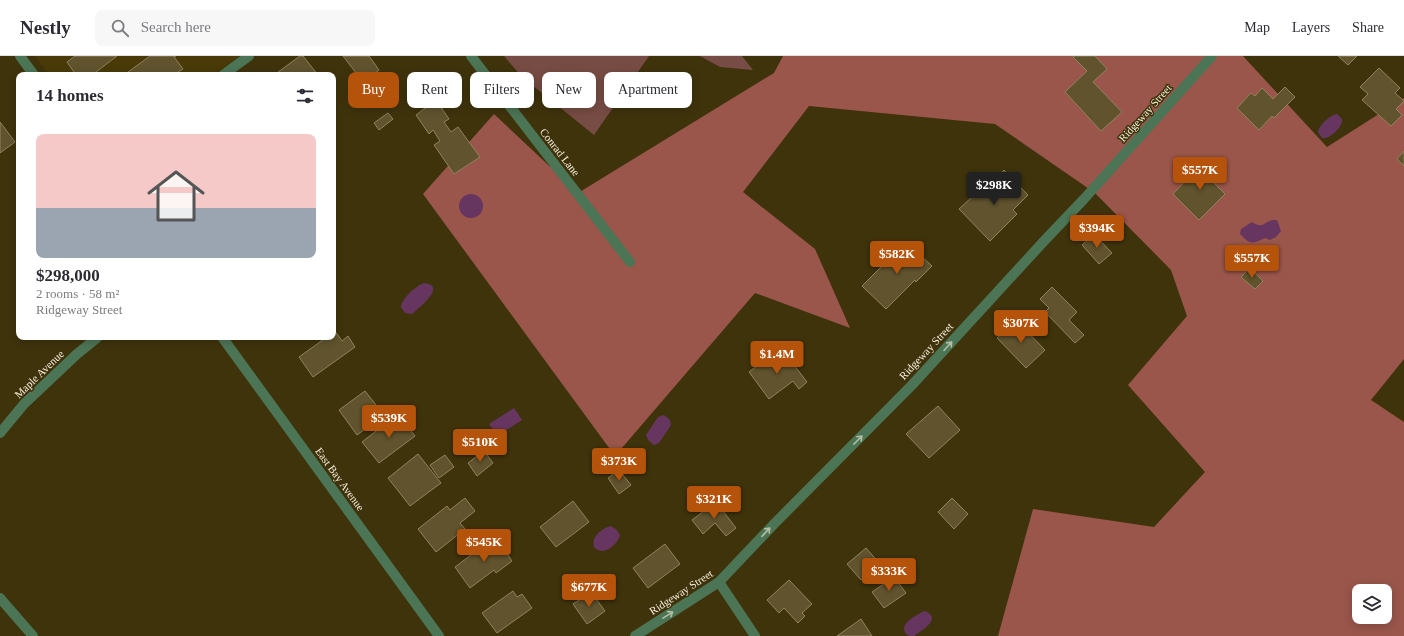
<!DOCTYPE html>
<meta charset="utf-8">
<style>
:root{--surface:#fff;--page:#f7f7f7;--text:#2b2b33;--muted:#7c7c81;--line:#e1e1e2;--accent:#b45309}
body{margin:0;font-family:Georgia,serif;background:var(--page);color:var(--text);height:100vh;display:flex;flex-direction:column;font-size:15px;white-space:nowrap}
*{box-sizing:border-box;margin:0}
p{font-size:13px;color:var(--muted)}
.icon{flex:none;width:22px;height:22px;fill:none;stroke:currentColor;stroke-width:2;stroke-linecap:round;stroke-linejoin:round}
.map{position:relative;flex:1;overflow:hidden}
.details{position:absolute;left:16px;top:16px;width:320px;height:268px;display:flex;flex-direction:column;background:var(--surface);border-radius:8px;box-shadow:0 2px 10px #0003}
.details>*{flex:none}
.guide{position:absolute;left:348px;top:16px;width:380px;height:36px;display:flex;gap:8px}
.buttons{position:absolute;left:1352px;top:528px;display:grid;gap:8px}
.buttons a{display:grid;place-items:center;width:40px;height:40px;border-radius:8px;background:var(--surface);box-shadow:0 2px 10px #0003;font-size:20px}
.price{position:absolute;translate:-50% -34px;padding:0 9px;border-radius:4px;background:var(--accent);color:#fff;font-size:13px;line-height:26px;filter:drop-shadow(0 1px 2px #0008)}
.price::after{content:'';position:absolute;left:50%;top:24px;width:12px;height:9px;margin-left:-6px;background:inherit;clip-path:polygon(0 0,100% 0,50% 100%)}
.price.current{background:#222;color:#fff}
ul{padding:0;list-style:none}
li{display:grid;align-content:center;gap:8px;height:212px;padding:0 20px}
li span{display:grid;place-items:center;height:124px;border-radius:8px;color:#555}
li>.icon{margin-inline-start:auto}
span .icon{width:72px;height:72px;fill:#fffc;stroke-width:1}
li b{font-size:17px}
h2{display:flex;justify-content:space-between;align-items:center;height:48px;padding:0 20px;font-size:17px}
.pill{padding:0 14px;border-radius:8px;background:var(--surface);box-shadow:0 2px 10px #0003;font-size:14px;line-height:36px}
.pill.current{background:var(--accent);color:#fff}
header{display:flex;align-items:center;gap:24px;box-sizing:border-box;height:56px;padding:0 20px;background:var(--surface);border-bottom:1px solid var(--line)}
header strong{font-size:19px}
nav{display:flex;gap:22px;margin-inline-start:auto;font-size:14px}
.search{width:280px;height:36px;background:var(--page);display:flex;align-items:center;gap:10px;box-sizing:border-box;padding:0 14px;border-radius:8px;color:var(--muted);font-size:15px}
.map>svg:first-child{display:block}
</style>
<header>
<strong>Nestly</strong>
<div class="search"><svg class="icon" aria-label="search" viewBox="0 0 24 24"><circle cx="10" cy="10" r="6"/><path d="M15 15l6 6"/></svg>Search here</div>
<nav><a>Map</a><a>Layers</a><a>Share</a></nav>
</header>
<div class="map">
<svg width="1404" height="580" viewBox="0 0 1404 580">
<rect width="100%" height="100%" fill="#3f330c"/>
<path fill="#493a08" d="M 35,0 L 240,0 L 213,19 L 49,19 Z"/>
<path fill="#774c44" d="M 504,0 L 649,0 L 594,79 L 522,21 Z
M 700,0 L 742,0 L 753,14 L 720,11 Z"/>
<path fill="#9a564b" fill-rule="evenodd" d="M 783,0 L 1243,0 L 1327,91 L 1404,42 L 1404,303 L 1371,344 L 1404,366 L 1404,580 L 998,580 L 1033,453 L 1154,471 L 1205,416 L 1128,329 L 1187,260 L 1171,214 L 1095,137 L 995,68 L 809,50 L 743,136 L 815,193 L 850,272 L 755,237 L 615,400 L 423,138 L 494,58 L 578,137 L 774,17 ZM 1359,535 L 1385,535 L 1385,561 L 1359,561 Z"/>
<path fill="#663661" d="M 1337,58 L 1342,63 C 1343,71 1330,83 1322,82 L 1318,76 C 1319,69 1330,59 1337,58 Z
M459 150a12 12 0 1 1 24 0a12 12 0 1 1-24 0Z
M 1273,164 L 1277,164 L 1281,175 L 1276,181 L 1270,184 L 1265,182 C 1253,188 1250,189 1240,178 L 1241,173 L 1252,166 C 1263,174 1264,165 1273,164 Z
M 424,227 C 448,230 418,252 412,258 L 405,257 L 401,251 C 402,242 416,230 424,227 Z
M 514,352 L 522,364 L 497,380 L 489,368 Z
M 664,359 L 670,364 L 671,369 L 659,387 L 654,389 L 648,384 L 646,379 L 658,361 Z
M 610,470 L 616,473 L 620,479 C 618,488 603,502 594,491 C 591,481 601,473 610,470 Z
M 925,555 C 943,563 921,575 914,580 C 910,580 907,580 905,576 C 900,567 916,560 922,556 Z"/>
<path fill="#60532e" stroke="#91835c" d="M 75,0 L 117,0 L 92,19 L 76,19 L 67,6 Z
M 150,0 L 176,0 L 174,1 L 183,13 L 178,16 L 181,19 L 124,19 Z
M 300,0 L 303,0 L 318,19 L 274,19 Z
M 343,0 L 369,0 L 379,14 L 363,26 Z
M 1074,0 L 1095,0 L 1107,13 L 1093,26 L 1122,56 L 1101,75 L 1065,36 L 1087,15 L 1073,1 Z
M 1338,0 L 1357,0 L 1348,9 Z
M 1379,12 L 1400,32 L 1395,37 L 1404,45 L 1396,53 L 1402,59 L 1391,70 L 1362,44 L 1368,38 L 1360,31 Z
M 1285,31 L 1295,41 L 1274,62 L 1272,60 L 1259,74 L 1237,52 L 1251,37 L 1255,40 L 1262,32 L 1273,43 Z
M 436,44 L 449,63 L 444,66 L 451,76 L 458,71 L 480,101 L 454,118 L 434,89 L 440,85 L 433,74 L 429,78 L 416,59 Z
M 388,57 L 393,63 L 379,74 L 374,67 Z
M 0,66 L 15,86 L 0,97 Z
M 1404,95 L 1404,110 L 1397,103 Z
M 1201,105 L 1218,122 L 1213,126 L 1225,138 L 1199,164 L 1173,138 L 1195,115 L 1193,113 Z
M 1004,114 L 1028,139 L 1013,154 L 1017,158 L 990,185 L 959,153 L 987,127 L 997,137 L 1001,133 L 993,124 Z
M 1094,178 L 1112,197 L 1099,208 L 1082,189 Z
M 906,186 L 932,210 L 916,226 L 915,224 L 886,253 L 862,230 Z
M 1250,212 L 1263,225 L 1255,233 L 1241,221 Z
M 1052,231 L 1077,256 L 1069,264 L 1084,279 L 1075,287 L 1045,256 L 1049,252 L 1040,243 Z
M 1016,264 L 1045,294 L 1026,312 L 997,282 Z
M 335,275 L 342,285 L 348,280 L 355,291 L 313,321 L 299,301 L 327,281 L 333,281 L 333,276 Z
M 784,296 L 807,326 L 799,333 L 793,325 L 769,343 L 749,316 L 762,306 L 765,310 Z
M 365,335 L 384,359 L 357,379 L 339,354 Z
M 938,350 L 960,374 L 929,402 L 906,378 Z
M 398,358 L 415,380 L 379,407 L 362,386 Z
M 484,395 L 493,407 L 477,420 L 468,407 Z
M 418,398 L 441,427 L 410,450 L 388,422 Z
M 445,399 L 454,411 L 439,422 L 430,409 Z
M 619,414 L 631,429 L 619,438 L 608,422 Z
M 465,442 L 475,455 L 460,467 L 465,473 L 436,496 L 418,473 L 447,450 L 450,454 Z
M 952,442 L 968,458 L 954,473 L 938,456 Z
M 573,445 L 589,466 L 556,491 L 540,471 Z
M 716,446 L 736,472 L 726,480 L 715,467 L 703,478 L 692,464 Z
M 495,481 L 512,505 L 496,517 L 494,514 L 470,532 L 455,511 Z
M 665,488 L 680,508 L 648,532 L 633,512 Z
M 866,492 L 880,508 L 861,524 L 847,508 Z
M 894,521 L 906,537 L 884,552 L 872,536 Z
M 789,524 L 812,548 L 802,557 L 805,560 L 798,567 L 784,552 L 779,557 L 767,544 Z
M 513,535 L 517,541 L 522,538 L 532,552 L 497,577 L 482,557 Z
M 591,536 L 605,555 L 587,568 L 573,548 Z
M 861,563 L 872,580 L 837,580 Z"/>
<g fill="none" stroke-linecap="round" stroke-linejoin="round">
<path stroke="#4c7555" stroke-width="10" d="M 471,0 L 630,206
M 223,19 L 249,0
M 0,377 L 24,348 L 77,298 L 98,281
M 719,526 L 755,580
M 0,542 L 33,580
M 635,580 L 719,526 L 774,468 L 912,329 L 1045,184 L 1084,143 L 1212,0"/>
<path stroke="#4c7555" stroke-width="10" d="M 20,0 L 34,19
M 222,281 L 439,580"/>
</g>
<defs><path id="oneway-shaft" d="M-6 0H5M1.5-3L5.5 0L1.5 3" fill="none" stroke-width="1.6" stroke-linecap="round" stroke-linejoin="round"/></defs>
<g stroke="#b3bea5">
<use href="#oneway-shaft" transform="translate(948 290) rotate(-48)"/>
<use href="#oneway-shaft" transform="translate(858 384) rotate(-45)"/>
<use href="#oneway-shaft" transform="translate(766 476) rotate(-47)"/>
<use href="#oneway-shaft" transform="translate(668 559) rotate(-32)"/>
</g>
<g text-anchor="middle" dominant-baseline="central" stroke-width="3" stroke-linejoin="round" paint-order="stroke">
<g font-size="11" fill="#f7efdb" stroke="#3f330c">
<text transform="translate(1145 57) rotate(-48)">Ridgeway Street</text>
<text transform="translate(560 96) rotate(52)">Conrad Lane</text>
<text transform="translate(926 295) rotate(-47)">Ridgeway Street</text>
<text transform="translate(39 318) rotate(-44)">Maple Avenue</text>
<text transform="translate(340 423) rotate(54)">East Bay Avenue</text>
<text transform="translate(681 536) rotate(-33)">Ridgeway Street</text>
</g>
</g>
</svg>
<div class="buttons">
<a><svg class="icon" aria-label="layers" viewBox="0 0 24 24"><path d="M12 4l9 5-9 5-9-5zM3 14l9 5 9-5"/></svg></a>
</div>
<b class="price" style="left:1200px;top:135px">$557K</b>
<b class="price current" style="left:994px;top:150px">$298K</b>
<b class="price" style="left:1097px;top:193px">$394K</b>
<b class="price" style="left:897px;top:219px">$582K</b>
<b class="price" style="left:1252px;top:223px">$557K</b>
<b class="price" style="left:1021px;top:288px">$307K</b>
<b class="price" style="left:777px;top:319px">$1.4M</b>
<b class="price" style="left:389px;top:383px">$539K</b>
<b class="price" style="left:480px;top:407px">$510K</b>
<b class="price" style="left:619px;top:426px">$373K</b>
<b class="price" style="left:714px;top:464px">$321K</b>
<b class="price" style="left:484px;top:507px">$545K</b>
<b class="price" style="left:889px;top:536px">$333K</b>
<b class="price" style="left:589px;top:552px">$677K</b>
<div class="guide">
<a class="pill current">Buy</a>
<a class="pill">Rent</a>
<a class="pill">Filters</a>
<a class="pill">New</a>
<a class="pill">Apartment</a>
</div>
<section class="details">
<h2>14 homes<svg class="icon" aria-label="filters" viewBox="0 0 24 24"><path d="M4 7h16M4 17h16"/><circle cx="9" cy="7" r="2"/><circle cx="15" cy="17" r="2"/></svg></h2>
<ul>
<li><span style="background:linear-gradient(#f6c9c9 60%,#9aa5b1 0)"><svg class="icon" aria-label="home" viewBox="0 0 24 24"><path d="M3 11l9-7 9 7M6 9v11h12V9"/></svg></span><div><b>$298,000</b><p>2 rooms · 58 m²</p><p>Ridgeway Street</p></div></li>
</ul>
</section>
</div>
